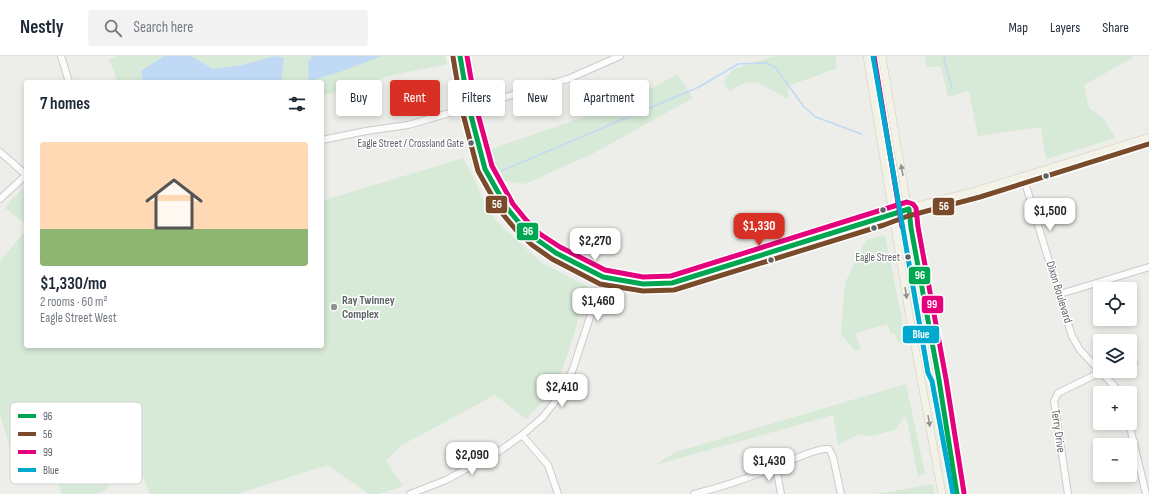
<!DOCTYPE html>
<meta charset="utf-8">
<style>
:root{--surface:#fff;--page:#f2f2f3;--text:#1f2937;--muted:#747a83;--line:#e0e1e3;--accent:#d93025}
body{margin:0;font-family:"Sofia Sans Condensed",sans-serif;background:var(--page);color:var(--text);height:100vh;display:flex;flex-direction:column;font-size:15px;white-space:nowrap}
*{box-sizing:border-box;margin:0}
p{font-size:13px;color:var(--muted)}
.icon{flex:none;width:22px;height:22px;fill:none;stroke:currentColor;stroke-width:2;stroke-linecap:round;stroke-linejoin:round}
.map{position:relative;flex:1;overflow:hidden}
.side{position:absolute;left:24px;top:24px;width:300px;height:268px;display:flex;flex-direction:column;background:var(--surface);border-radius:4px;box-shadow:0 2px 6px #0003}
.side>*{flex:none}
.guide{position:absolute;left:336px;top:24px;width:380px;height:36px;display:flex;gap:8px}
.tools{position:absolute;left:1093px;top:226px;display:grid;gap:8px}
.tools a{display:grid;place-items:center;width:44px;height:44px;border-radius:4px;background:var(--surface);box-shadow:0 2px 6px #0003;font-size:20px}
.price{position:absolute;translate:-50% -34px;padding:0 9px;border-radius:8px;background:#fff;color:#222;font-size:13px;line-height:26px;filter:drop-shadow(0 1px 2px #0008)}
.price::after{content:'';position:absolute;left:50%;top:24px;width:12px;height:9px;margin-left:-6px;background:inherit;clip-path:polygon(0 0,100% 0,50% 100%)}
.price.on{background:var(--accent);color:#fff}
ul{padding:0;list-style:none}
li{display:grid;align-content:center;gap:8px;height:212px;padding:0 16px}
li+li{border-top:1px solid var(--line)}
li span{display:grid;place-items:center;height:124px;border-radius:4px;color:#555}
li>.icon{margin-inline-start:auto}
span .icon{width:72px;height:72px;fill:#fffc;stroke-width:1}
li b{font-size:17px}
h2{display:flex;justify-content:space-between;align-items:center;height:48px;padding:0 16px;font-size:17px}
.tag{padding:0 14px;border-radius:4px;background:var(--surface);box-shadow:0 2px 6px #0003;font-size:14px;line-height:36px}
.tag.on{background:var(--accent);color:#fff}
header{display:flex;align-items:center;gap:24px;box-sizing:border-box;height:56px;padding:0 20px;background:var(--surface);border-bottom:1px solid var(--line)}
header strong{font-size:19px}
nav{display:flex;gap:22px;margin-inline-start:auto;font-size:14px}
.search{width:280px;height:36px;background:var(--page);display:flex;align-items:center;gap:10px;box-sizing:border-box;padding:0 14px;border-radius:4px;color:var(--muted);font-size:15px}
.map>svg:first-child{display:block}
</style>
<header>
<strong>Nestly</strong>
<div class="search"><svg class="icon" aria-label="search" viewBox="0 0 24 24"><circle cx="10" cy="10" r="6"/><path d="M15 15l6 6"/></svg>Search here</div>
<nav><a>Map</a><a>Layers</a><a>Share</a></nav>
</header>
<div class="map">
<svg width="1149" height="438" viewBox="0 0 1149 438">
<rect width="100%" height="100%" fill="#edede9"/>
<path fill="#d7e9d7" d="M 118,0 L 445,0 L 447,8 L 390,20 L 322,40 L 322,26 L 118,26 L 109,3 Z
M 775,0 L 835,0 L 837,12 L 788,30 L 788,43 L 757,26 L 744,27 L 730,35 L 726,31 L 724,24 L 734,13 Z
M 925,0 L 1132,0 L 1132,2 L 1084,29 L 1089,52 L 1103,62 L 1116,82 L 1046,103 L 1041,71 L 978,80 L 969,35 L 948,41 L 941,11 L 927,11 Z
M 677,18 L 693,42 L 592,98 L 525,128 L 500,124 L 485,95 L 623,48 Z
M 463,102 L 474,122 L 487,153 L 501,170 L 542,207 L 587,230 L 573,282 L 556,332 L 526,363 L 495,339 L 400,390 L 386,405 L 403,430 L 378,438 L 369,438 L 328,409 L 237,438 L 150,438 L 143,421 L 127,411 L 104,435 L 93,438 L 62,438 L 51,410 L 18,421 L 0,358 L 0,205 L 26,174 L 26,290 L 322,290 L 322,145 Z
M 26,130 L 26,168 L 5,152 L 14,141 Z
M 885,179 L 906,284 L 898,287 L 896,279 L 890,277 L 888,268 L 855,277 L 861,292 L 855,295 L 841,278 L 845,227 L 866,184 Z
M 906,328 L 925,418 L 918,420 L 906,359 L 895,374 L 870,380 L 859,378 L 838,389 L 833,359 L 655,409 L 676,396 Z
M 933,428 L 934,438 L 877,438 Z"/>
<path fill="#c0daf5" d="M 164,0 L 191,0 L 213,13 L 242,9 L 275,0 L 284,2 L 281,26 L 143,26 L 141,15 Z
M 312,0 L 381,0 L 340,16 L 309,25 L 308,6 Z"/>
<g fill="none" stroke-linecap="round" stroke-linejoin="round">
<path stroke="#c0daf5" stroke-width="1.5" d="M 945,0 L 944,4 L 952,32
M 501,115 L 699,31 L 738,8 L 766,7 L 775,11 L 804,51 L 816,61 L 861,78"/>
<defs>
<path id="minor" d="M 61,0 L 69,26
M 322,84 L 366,75 L 408,69 L 568,23 L 620,0
M 0,96 L 15,109 L 26,119
M 1023,120 L 1072,280 L 1080,294 L 1118,334 L 1119,337
M 0,143 L 26,119
M 1060,238 L 1149,211
M 1130,307 L 1134,307
M 1129,367 L 1146,438
M 522,379 L 548,409 L 558,438
M 776,411 L 781,438
M 410,438 L 446,424 L 501,394 L 522,379 L 543,361 L 561,338 L 573,313 L 603,221 L 625,225
M 694,438 C 722,431 749,422 775,411 C 792,405 806,396 824,393 L 829,393 L 833,401 L 841,438
M 1068,438 L 1054,345 L 1058,337 L 1103,315"/>
<path id="major" d="M 460,0 C 471,65 481,141 537,184 C 557,199 581,210 603,221
M 867,0 L 910,263 L 942,438
M 882,0 L 911,172 L 951,394 L 957,438
M 625,225 L 643,228 L 672,227 L 882,162 C 913,149 946,143 978,134 C 1035,117 1092,99 1149,81"/>
</defs>
<use href="#minor" stroke="#cacbca" stroke-width="8"/>
<use href="#major" stroke="#d4cfb9" stroke-width="8"/>
<use href="#minor" stroke="#fcfcfc" stroke-width="6"/>
<use href="#major" stroke="#f3f2e9" stroke-width="7"/>
<defs>
<path id="bus-1" d="M 460,0 L 469,52 L 485,113 L 507,152 L 521,169 L 536,183 L 556,197 L 603,221 L 643,228 L 672,227 L 909,153 L 911,172 L 939,324 L 957,438"/>
<path id="bus-2" d="M 453,1 L 462,54 L 478,115 L 501,156 L 516,174 L 532,189 L 552,203 L 600,228 L 643,235 L 674,234 L 884,169 L 908,160 L 980,141 L 1149,88"/>
<path id="bus-3" d="M 467,0 L 476,51 L 492,110 L 513,148 L 526,164 L 540,178 L 560,191 L 605,214 L 643,221 L 671,220 L 907,146 L 913,148 L 916,152 L 918,171 L 946,323 L 964,437
M 874,0 L 902,171"/>
<path id="bus-4" d="M 873,0 L 928,317 L 932,325 L 953,438"/>
</defs>
<use href="#bus-1" stroke="#fff" stroke-width="8"/>
<use href="#bus-2" stroke="#fff" stroke-width="8"/>
<use href="#bus-3" stroke="#fff" stroke-width="8"/>
<use href="#bus-4" stroke="#fff" stroke-width="8"/>
<use href="#bus-1" stroke="#00a651" stroke-width="5"/>
<use href="#bus-2" stroke="#7a4b2a" stroke-width="5"/>
<use href="#bus-3" stroke="#e5007d" stroke-width="5"/>
<use href="#bus-4" stroke="#00a9ce" stroke-width="5"/>
</g>
<defs><path id="oneway-solid" d="M-6-.8H1V-3.2L6.5 0L1 3.2V.8H-6Z"/></defs>
<g fill="#929494">
<use href="#oneway-solid" transform="translate(902 114) rotate(-100)"/>
<use href="#oneway-solid" transform="translate(906 237) rotate(81)"/>
<use href="#oneway-solid" transform="translate(929 365) rotate(80)"/>
</g>
<g fill="#5e6166" stroke="#fff" stroke-width="1.5">
<circle cx="471" cy="87" r="3.5"/>
<circle cx="1046" cy="120" r="3.5"/>
<circle cx="883" cy="154" r="3.5"/>
<circle cx="874" cy="172" r="3.5"/>
<circle cx="908" cy="201" r="3.5"/>
<circle cx="771" cy="204" r="3.5"/>
</g>
<circle fill="#909294" stroke="#fff" stroke-width="1.5" cx="334" cy="251" r="4"/>
<g text-anchor="middle" dominant-baseline="central" stroke-width="3" stroke-linejoin="round" paint-order="stroke">
<g font-size="11" fill="#5e6166" stroke="#fff" text-anchor="end">
<text x="464" y="87">Eagle Street / Crossland Gate</text>
<text x="900" y="201">Eagle Street</text>
</g>
<g font-size="12" fill="#5e6166" stroke="#fff">
<text transform="translate(1059 236) rotate(73)">Dixon Boulevard</text>
<text transform="translate(1058 375) rotate(82)">Terry Drive</text>
</g>
<g font-size="12" font-weight="bold" fill="#5e6166" stroke="#fff" text-anchor="start">
<text x="342" y="244">Ray Twinney<tspan x="342" dy="14">Complex</tspan></text>
</g>
</g>
<rect x="10" y="346" width="132" height="82" rx="6" fill="#fff" stroke="#cfd0d1" stroke-width="1"/>
<rect x="18" y="358" width="18" height="4" fill="#00a651"/>
<rect x="18" y="376" width="18" height="4" fill="#7a4b2a"/>
<rect x="18" y="394" width="18" height="4" fill="#e5007d"/>
<rect x="18" y="412" width="18" height="4" fill="#00a9ce"/>
<g font-size="11" fill="#5e6166">
<text x="43" y="364">96</text>
<text x="43" y="382">56</text>
<text x="43" y="400">99</text>
<text x="43" y="418">Blue</text>
</g>
<g stroke="#fff" stroke-width="1.5">
<rect x="485" y="139" width="23" height="19" rx="4" fill="#7a4b2a"/>
<rect x="932" y="141" width="23" height="19" rx="4" fill="#7a4b2a"/>
<rect x="516" y="166" width="23" height="19" rx="4" fill="#00a651"/>
<rect x="908" y="210" width="23" height="19" rx="4" fill="#00a651"/>
<rect x="921" y="239" width="23" height="19" rx="4" fill="#e5007d"/>
<rect x="902" y="269" width="38" height="19" rx="4" fill="#00a9ce"/>
</g>
<g font-size="11" text-anchor="middle" font-weight="bold" fill="#fff">
<text x="497" y="152">56</text>
<text x="944" y="154">56</text>
<text x="528" y="179">96</text>
<text x="920" y="223">96</text>
<text x="932" y="252">99</text>
<text x="921" y="282">Blue</text>
</g>
</svg>
<div class="tools">
<a><svg class="icon" aria-label="locate" viewBox="0 0 24 24"><circle cx="12" cy="12" r="6"/><path d="M12 2v4M12 18v4M2 12h4M18 12h4"/></svg></a>
<a><svg class="icon" aria-label="layers" viewBox="0 0 24 24"><path d="M12 4l9 5-9 5-9-5zM3 14l9 5 9-5"/></svg></a>
<a>+</a>
<a>−</a>
</div>
<b class="price" style="left:1050px;top:176px">$1,500</b>
<b class="price on" style="left:759px;top:191px">$1,330</b>
<b class="price" style="left:595px;top:206px">$2,270</b>
<b class="price" style="left:598px;top:266px">$1,460</b>
<b class="price" style="left:562px;top:352px">$2,410</b>
<b class="price" style="left:472px;top:420px">$2,090</b>
<b class="price" style="left:769px;top:426px">$1,430</b>
<div class="guide">
<a class="tag">Buy</a>
<a class="tag on">Rent</a>
<a class="tag">Filters</a>
<a class="tag">New</a>
<a class="tag">Apartment</a>
</div>
<section class="side">
<h2>7 homes<svg class="icon" aria-label="filters" viewBox="0 0 24 24"><path d="M4 7h16M4 17h16"/><circle cx="9" cy="7" r="2"/><circle cx="15" cy="17" r="2"/></svg></h2>
<ul>
<li><span style="background:linear-gradient(#ffd9b3 70%,#8fb573 0)"><svg class="icon" aria-label="home" viewBox="0 0 24 24"><path d="M3 11l9-7 9 7M6 9v11h12V9"/></svg></span><div><b>$1,330/mo</b><p>2 rooms · 60 m²</p><p>Eagle Street West</p></div></li>
</ul>
</section>
</div>
